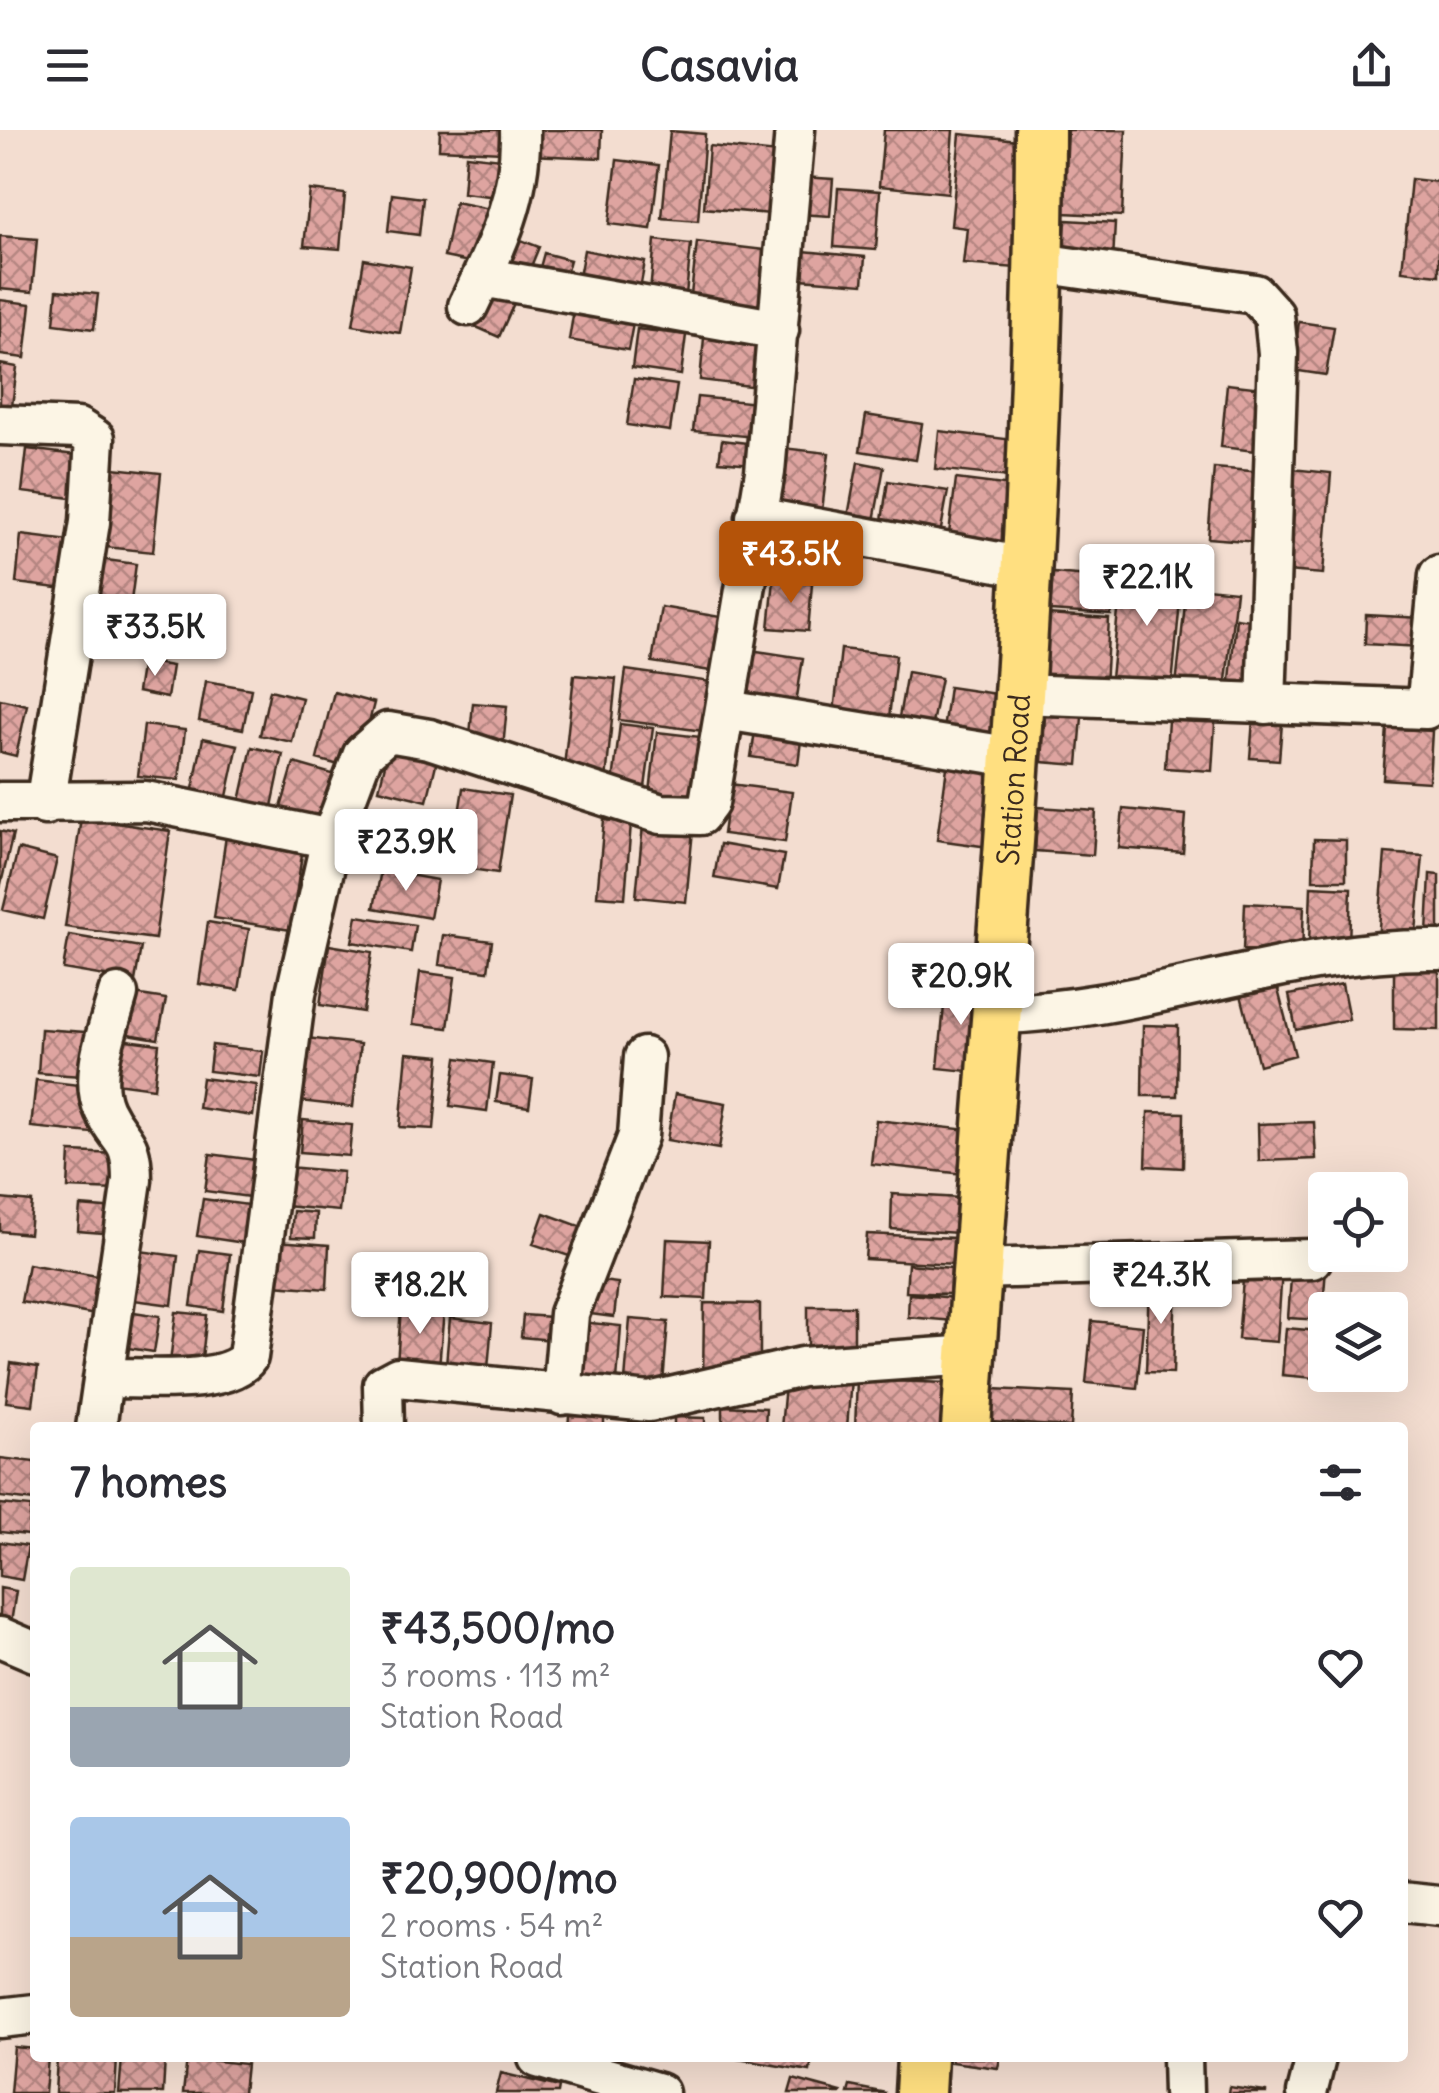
<!DOCTYPE html>
<meta charset="utf-8">
<style>
:root{--surface:#fff;--page:#f2f2f3;--text:#2b2b33;--muted:#7c7c81;--accent:#b45309}
body{margin:0;font-family:Delius,sans-serif;background:var(--page);color:var(--text);height:100vh;display:flex;flex-direction:column;font-size:38px;white-space:nowrap}
*{box-sizing:border-box;margin:0}
p{font-size:32px;color:var(--muted)}
.icon{flex:none;width:55px;height:55px;fill:none;stroke:currentColor;stroke-width:2;stroke-linecap:round;stroke-linejoin:round}
.map{position:relative;flex:1;overflow:hidden}
.side{position:absolute;left:30px;top:1292px;width:1378px;height:640px;display:flex;flex-direction:column;background:var(--surface);border-radius:10px;box-shadow:0 10px 40px #0002}
.side>*{flex:none}
.controls{position:absolute;left:1308px;top:1042px;display:grid;gap:20px}
.controls a{display:grid;place-items:center;width:100px;height:100px;border-radius:10px;background:var(--surface);box-shadow:0 10px 40px #0002;font-size:50px}
.price{position:absolute;translate:-50% -85px;padding:0 22px;border-radius:10px;background:#fff;color:#222;font-size:32px;line-height:65px;filter:drop-shadow(0 2px 5px #0008)}
.price::after{content:'';position:absolute;left:50%;top:60px;width:30px;height:22px;margin-left:-15px;background:inherit;clip-path:polygon(0 0,100% 0,50% 100%)}
.price.on{background:var(--accent);color:#fff}
ul{padding:0;list-style:none}
li{display:flex;align-items:center;gap:30px;height:250px;padding:0 40px}
li span{display:grid;place-items:center;flex:none;width:280px;height:200px;border-radius:10px;color:#555}
li>.icon{margin-inline-start:auto}
span .icon{width:120px;height:120px;fill:#fffc;stroke-width:1}
li b{font-size:42px}
h2{display:flex;justify-content:space-between;align-items:center;height:120px;padding:0 40px;font-size:42px}
header{display:flex;justify-content:space-between;align-items:center;height:130px;padding:0 40px;background:var(--surface);font-size:45px;font-weight:700}
.map>svg:first-child{display:block}
</style>
<header><svg class="icon" aria-label="menu" viewBox="0 0 24 24"><path d="M4 6h16M4 12h16M4 18h16"/></svg>Casavia<svg class="icon" aria-label="share" viewBox="0 0 24 24"><path d="M12 15V3M7 8l5-5 5 5M5 13v7h14v-7"/></svg></header>
<div class="map">
<svg width="1439" height="1963" viewBox="0 0 1439 1963">
<defs>
<pattern id="building-cross-hatch" width="8" height="8" patternUnits="userSpaceOnUse" patternTransform="scale(2.5)"><rect width="8" height="8" fill="#dea4a0"/><path d="M0 0l8 8M0 8l8-8" fill="none" stroke="#b58682"/></pattern>
</defs>
<rect width="100%" height="100%" fill="#f3ddd0"/>
<filter id="ink" filterUnits="userSpaceOnUse"><feTurbulence type="fractalNoise" baseFrequency=".01" numOctaves="2"/><feDisplacementMap in="SourceGraphic" scale="20" xChannelSelector="R" yChannelSelector="G"/><feConvolveMatrix kernelMatrix="1 2 1 2 8 2 1 2 1" color-interpolation-filters="sRGB"/></filter>
<g filter="url(#ink)">
<path fill="url(#building-cross-hatch)" stroke="#3b2a1e" stroke-width="2.5" d="M 440,0 L 504,0 L 502,22 L 439,19 Z
M 530,0 L 602,0 L 601,28 L 529,25 Z
M 884,0 L 953,0 L 948,63 L 879,56 Z
M 1068,0 L 1126,0 L 1122,86 L 1064,83 Z
M 670,1 L 705,4 L 698,91 L 662,88 Z
M 960,4 L 1028,11 L 1017,138 L 963,134 L 967,98 L 951,96 Z
M 709,16 L 788,24 L 782,85 L 704,78 Z
M 466,25 L 502,29 L 498,67 L 463,63 Z
M 617,30 L 659,35 L 651,99 L 609,94 Z
M 802,47 L 833,49 L 830,86 L 799,84 Z
M 1411,49 L 1439,52 L 1439,145 L 1402,141 Z
M 838,58 L 880,61 L 876,120 L 834,117 Z
M 310,60 L 345,64 L 340,119 L 304,116 Z
M 392,64 L 423,68 L 419,105 L 388,101 Z
M 455,72 L 495,80 L 484,135 L 444,127 Z
M 1066,90 L 1115,93 L 1113,131 L 1063,127 Z
M 0,106 L 37,109 L 32,162 L 0,159 Z
M 513,107 L 539,117 L 521,161 L 496,151 Z
M 655,110 L 691,114 L 686,165 L 650,162 Z
M 697,112 L 782,122 L 774,192 L 689,182 Z
M 584,120 L 645,132 L 637,175 L 576,163 Z
M 803,121 L 865,127 L 863,154 L 801,149 Z
M 544,123 L 570,130 L 562,159 L 536,152 Z
M 364,129 L 411,137 L 400,203 L 353,195 Z
M 493,153 L 518,164 L 499,207 L 474,196 Z
M 57,160 L 98,164 L 94,199 L 54,194 Z
M 576,167 L 636,178 L 628,220 L 569,210 Z
M 0,170 L 31,174 L 25,228 L 0,225 Z
M 1299,192 L 1334,197 L 1326,245 L 1292,240 Z
M 637,199 L 686,205 L 681,245 L 632,238 Z
M 704,208 L 772,216 L 767,258 L 700,250 Z
M 0,234 L 17,237 L 11,284 L 0,282 Z
M 634,249 L 677,255 L 670,301 L 627,295 Z
M 1227,254 L 1271,259 L 1264,322 L 1221,317 Z
M 697,267 L 759,273 L 755,307 L 693,301 Z
M 866,285 L 922,294 L 916,330 L 860,321 Z
M 939,301 L 1014,310 L 1009,347 L 935,339 Z
M 722,310 L 765,315 L 763,335 L 719,331 Z
M 782,318 L 829,323 L 822,381 L 776,376 Z
M 27,319 L 85,326 L 80,369 L 22,362 Z
M 858,332 L 884,337 L 872,402 L 846,397 Z
M 104,337 L 161,343 L 153,422 L 95,416 Z
M 1214,338 L 1263,342 L 1258,412 L 1208,408 Z
M 1282,338 L 1331,343 L 1323,444 L 1274,440 Z
M 956,349 L 1012,356 L 1002,434 L 946,427 Z
M 888,351 L 948,361 L 937,421 L 879,410 Z
M 21,405 L 79,412 L 74,460 L 16,453 Z
M 92,428 L 136,434 L 128,493 L 84,486 Z
M 1053,443 L 1113,448 L 1111,485 L 1050,481 Z
M 1122,444 L 1182,450 L 1172,555 L 1111,548 Z
M 774,450 L 812,454 L 808,501 L 769,498 Z
M 1187,456 L 1236,461 L 1225,560 L 1176,555 Z
M 661,477 L 732,489 L 724,543 L 652,532 Z
M 1047,485 L 1109,489 L 1105,556 L 1043,552 Z
M 1366,485 L 1422,488 L 1421,517 L 1365,514 Z
M 1236,488 L 1262,492 L 1260,563 L 1229,560 Z
M 744,519 L 803,528 L 794,587 L 735,578 Z
M 841,519 L 896,525 L 889,588 L 834,582 Z
M 142,531 L 172,536 L 167,568 L 137,562 Z
M 626,540 L 711,552 L 704,601 L 619,590 Z
M 907,542 L 941,548 L 931,599 L 898,593 Z
M 574,545 L 616,549 L 606,650 L 563,646 Z
M 206,551 L 251,559 L 243,599 L 199,591 Z
M 949,557 L 1003,565 L 995,622 L 941,615 Z
M 270,560 L 302,568 L 292,612 L 260,605 Z
M 334,562 L 374,573 L 357,640 L 317,629 Z
M 0,569 L 27,575 L 16,626 L 0,622 Z
M 1046,572 L 1083,575 L 1078,635 L 1042,632 Z
M 473,573 L 507,576 L 502,629 L 468,626 Z
M 1169,574 L 1216,578 L 1212,641 L 1165,638 Z
M 757,588 L 803,595 L 798,634 L 751,627 Z
M 1253,590 L 1282,593 L 1279,630 L 1250,628 Z
M 620,594 L 653,598 L 644,665 L 612,660 Z
M 144,595 L 185,600 L 179,650 L 138,646 Z
M 1387,598 L 1432,601 L 1429,652 L 1383,649 Z
M 657,602 L 701,607 L 694,676 L 649,671 Z
M 203,608 L 238,615 L 226,671 L 192,664 Z
M 391,610 L 439,622 L 427,671 L 379,659 Z
M 252,617 L 283,624 L 270,686 L 238,680 Z
M 948,630 L 1001,637 L 989,717 L 937,710 Z
M 294,633 L 343,647 L 328,702 L 278,688 Z
M 730,654 L 792,662 L 785,712 L 723,704 Z
M 463,658 L 510,665 L 498,743 L 451,736 Z
M 1038,677 L 1096,681 L 1093,725 L 1035,721 Z
M 1123,679 L 1186,685 L 1183,723 L 1119,718 Z
M 356,685 L 433,699 L 427,730 L 350,716 Z
M 81,688 L 170,701 L 155,809 L 65,797 Z
M 604,690 L 631,693 L 625,768 L 597,766 Z
M 643,695 L 693,700 L 686,772 L 636,767 Z
M 0,701 L 13,704 L 0,758 Z
M 226,706 L 303,717 L 291,800 L 214,788 Z
M 1314,709 L 1346,710 L 1346,750 L 1313,750 Z
M 720,714 L 784,725 L 778,759 L 714,748 Z
M 18,719 L 57,729 L 43,789 L 3,780 Z
M 1385,723 L 1423,726 L 1415,813 L 1378,810 Z
M 381,740 L 437,750 L 430,788 L 374,778 Z
M 1430,744 L 1439,745 L 1439,804 L 1427,803 Z
M 1311,756 L 1351,758 L 1349,815 L 1309,814 Z
M 1245,773 L 1304,776 L 1302,822 L 1243,820 Z
M 357,786 L 415,795 L 411,822 L 352,812 Z
M 208,792 L 249,799 L 239,860 L 199,854 Z
M 69,805 L 141,817 L 135,851 L 63,839 Z
M 443,805 L 492,811 L 488,841 L 439,835 Z
M 329,815 L 372,822 L 363,882 L 320,875 Z
M 893,820 L 981,825 L 979,852 L 892,846 Z
M 1394,839 L 1439,839 L 1439,900 L 1394,899 Z
M 420,842 L 455,847 L 448,898 L 413,894 Z
M 1276,852 L 1295,925 L 1259,935 L 1240,861 Z
M 1342,854 L 1349,889 L 1296,900 L 1289,865 Z
M 946,855 L 984,858 L 977,942 L 938,938 Z
M 128,863 L 166,869 L 158,909 L 122,903 Z
M 1143,895 L 1178,896 L 1177,966 L 1142,966 Z
M 41,899 L 100,903 L 96,947 L 38,943 Z
M 306,908 L 360,914 L 353,977 L 299,971 Z
M 119,909 L 159,914 L 154,958 L 115,953 Z
M 212,915 L 263,921 L 260,947 L 209,941 Z
M 407,923 L 440,926 L 434,999 L 400,997 Z
M 457,928 L 493,933 L 487,981 L 450,976 Z
M 500,945 L 533,949 L 529,977 L 496,972 Z
M 202,948 L 257,955 L 253,986 L 198,978 Z
M 36,950 L 96,957 L 91,1003 L 31,997 Z
M 675,964 L 726,973 L 719,1019 L 667,1010 Z
M 1148,982 L 1184,983 L 1183,1038 L 1146,1036 Z
M 303,990 L 352,995 L 349,1026 L 300,1022 Z
M 876,990 L 969,1000 L 965,1044 L 871,1034 Z
M 1314,992 L 1316,1029 L 1259,1031 L 1258,994 Z
M 70,1022 L 119,1024 L 117,1060 L 68,1058 Z
M 210,1024 L 263,1031 L 257,1068 L 205,1061 Z
M 288,1037 L 343,1042 L 339,1081 L 285,1076 Z
M 892,1064 L 960,1068 L 959,1103 L 891,1099 Z
M 0,1069 L 32,1072 L 29,1104 L 0,1101 Z
M 203,1069 L 256,1076 L 251,1114 L 197,1106 Z
M 80,1076 L 116,1079 L 115,1104 L 78,1101 Z
M 293,1081 L 316,1083 L 315,1108 L 291,1107 Z
M 544,1083 L 582,1097 L 572,1127 L 533,1114 Z
M 867,1104 L 955,1108 L 954,1134 L 865,1129 Z
M 667,1109 L 709,1111 L 706,1169 L 664,1167 Z
M 277,1111 L 329,1115 L 327,1159 L 273,1155 Z
M 132,1120 L 178,1126 L 172,1175 L 126,1169 Z
M 199,1120 L 230,1124 L 223,1181 L 191,1176 Z
M 28,1134 L 103,1147 L 96,1185 L 21,1172 Z
M 908,1134 L 951,1138 L 949,1164 L 906,1162 Z
M 1292,1135 L 1326,1138 L 1322,1190 L 1288,1188 Z
M 1244,1138 L 1282,1141 L 1277,1212 L 1238,1209 Z
M 586,1149 L 618,1153 L 614,1187 L 582,1183 Z
M 1149,1151 L 1176,1152 L 1173,1243 L 1146,1242 Z
M 909,1164 L 956,1168 L 954,1191 L 908,1187 Z
M 704,1173 L 760,1174 L 760,1239 L 703,1253 Z
M 808,1176 L 854,1176 L 854,1223 L 808,1222 Z
M 401,1177 L 444,1180 L 439,1237 L 397,1234 Z
M 121,1180 L 160,1186 L 154,1222 L 115,1216 Z
M 176,1182 L 207,1185 L 200,1245 L 169,1241 Z
M 523,1185 L 565,1188 L 563,1211 L 521,1207 Z
M 450,1188 L 492,1193 L 487,1250 L 445,1246 Z
M 630,1189 L 668,1192 L 662,1266 L 624,1263 Z
M 1092,1191 L 1143,1196 L 1137,1258 L 1086,1253 Z
M 581,1192 L 621,1196 L 616,1265 L 576,1261 Z
M 1286,1198 L 1318,1201 L 1314,1248 L 1282,1245 Z
M 11,1233 L 38,1237 L 33,1275 L 6,1272 Z
M 786,1244 L 851,1249 L 847,1298 L 781,1298 Z
M 857,1250 L 948,1253 L 946,1298 L 855,1298 Z
M 993,1259 L 1073,1263 L 1071,1297 L 991,1292 Z
M 723,1276 L 766,1278 L 765,1298 L 723,1298 Z
M 569,1286 L 604,1287 L 604,1298 L 568,1298 Z
M 674,1287 L 705,1288 L 705,1298 L 674,1298 Z
M 0,1328 L 35,1332 L 35,1371 L 0,1367 Z
M 0,1374 L 31,1377 L 28,1405 L 0,1402 Z
M 0,1412 L 28,1416 L 22,1450 L 0,1446 Z
M 0,1458 L 16,1461 L 11,1493 L 0,1491 Z
M 14,1917 L 35,1919 L 35,1928 L 48,1928 L 45,1963 L 10,1963 Z
M 57,1928 L 117,1928 L 115,1963 L 55,1963 Z
M 122,1928 L 165,1928 L 163,1963 L 119,1963 Z
M 187,1928 L 246,1934 L 243,1963 L 183,1963 Z
M 732,1928 L 812,1928 L 810,1941 Z
M 952,1928 L 1000,1928 L 998,1938 L 951,1932 Z
M 501,1943 L 559,1957 L 558,1963 L 496,1963 Z
M 793,1949 L 841,1962 L 840,1963 L 789,1963 Z
M 850,1956 L 886,1963 L 848,1963 Z
M 1229,1957 L 1266,1962 L 1266,1963 L 1228,1963 Z"/>
<g fill="none" stroke-linecap="round" stroke-linejoin="round">
<defs>
<path id="minor" d="M 1040,133 L 1255,164 L 1274,185 L 1278,223 L 1266,574
M 482,147 L 779,200
M 468,176 C 496,118 522,66 520,0
M 0,295 L 78,298 L 95,309 L 90,392 L 45,675
M 756,387 L 1025,437
M 1018,564 L 1426,579 L 1439,445
M 726,580 L 1013,627
M 0,672 L 146,671 L 331,709
M 994,884 C 1146,882 1287,817 1439,820
M 977,1139 L 1312,1129
M 104,1248 C 139,1247 228,1257 248,1227 L 296,863 L 331,709 L 363,624 L 388,602 L 429,609 L 661,684 L 700,685 L 709,673 L 765,342 L 795,0
M 562,1265 L 569,1184 L 638,1006 L 644,927
M 96,1298 L 132,1050 C 132,1005 120,1014 104,980 C 88,946 109,898 118,864
M 384,1298 L 383,1255 L 398,1247 L 649,1272 L 802,1237 L 971,1225
M 0,1507 L 35,1522
M 1402,1772 L 1439,1776
M 0,1888 L 35,1884
M 538,1928 L 659,1963
M 1182,1928 L 1183,1963
M 1307,1963 L 1316,1928"/>
<g id="major">
<path id="s1" d="M 966,1298 C 995,866 1039,433 1040,0"/>
<path d="M 920,1963 L 922,1928"/>
</g>
</defs>
<use href="#minor" stroke="#3b2a1e" stroke-width="45"/>
<use href="#major" stroke="#3b2a1e" stroke-width="55"/>
<use href="#minor" stroke="#fcf5e5" stroke-width="38"/>
<use href="#major" stroke="#ffdf80" stroke-width="48"/>
</g>
</g>
<g text-anchor="middle" dominant-baseline="central" stroke-width="10" stroke-linejoin="round" paint-order="stroke">
<g font-size="30" fill="#3b2a1e" stroke="#fcf5e5">
<text stroke="none"><textPath href="#s1" startOffset="650">Station Road</textPath></text>
</g>
</g>
</svg>
<div class="controls">
<a><svg class="icon" aria-label="locate" viewBox="0 0 24 24"><circle cx="12" cy="12" r="6"/><path d="M12 2v4M12 18v4M2 12h4M18 12h4"/></svg></a>
<a><svg class="icon" aria-label="layers" viewBox="0 0 24 24"><path d="M12 4l9 5-9 5-9-5zM3 14l9 5 9-5"/></svg></a>
</div>
<b class="price on" style="left:791px;top:476px">₹43.5K</b>
<b class="price" style="left:1147px;top:499px">₹22.1K</b>
<b class="price" style="left:155px;top:549px">₹33.5K</b>
<b class="price" style="left:406px;top:764px">₹23.9K</b>
<b class="price" style="left:961px;top:898px">₹20.9K</b>
<b class="price" style="left:1161px;top:1197px">₹24.3K</b>
<b class="price" style="left:420px;top:1207px">₹18.2K</b>
<section class="side">
<h2>7 homes<svg class="icon" aria-label="filters" viewBox="0 0 24 24"><path d="M4 7h16M4 17h16"/><circle cx="9" cy="7" r="2"/><circle cx="15" cy="17" r="2"/></svg></h2>
<ul>
<li><span style="background:linear-gradient(#dfe7d0 70%,#9aa5b1 0)"><svg class="icon" aria-label="home" viewBox="0 0 24 24"><path d="M3 11l9-7 9 7M6 9v11h12V9"/></svg></span><div><b>₹43,500/mo</b><p>3 rooms · 113 m²</p><p>Station Road</p></div><svg class="icon" aria-label="heart" viewBox="0 0 24 24"><path d="M12 20l-8-8c-3-5 5-10 8-4 3-6 11-1 8 4z"/></svg></li>
<li><span style="background:linear-gradient(#a9c7e8 60%,#b9a48a 0)"><svg class="icon" aria-label="home" viewBox="0 0 24 24"><path d="M3 11l9-7 9 7M6 9v11h12V9"/></svg></span><div><b>₹20,900/mo</b><p>2 rooms · 54 m²</p><p>Station Road</p></div><svg class="icon" aria-label="heart" viewBox="0 0 24 24"><path d="M12 20l-8-8c-3-5 5-10 8-4 3-6 11-1 8 4z"/></svg></li>
</ul>
</section>
</div>
